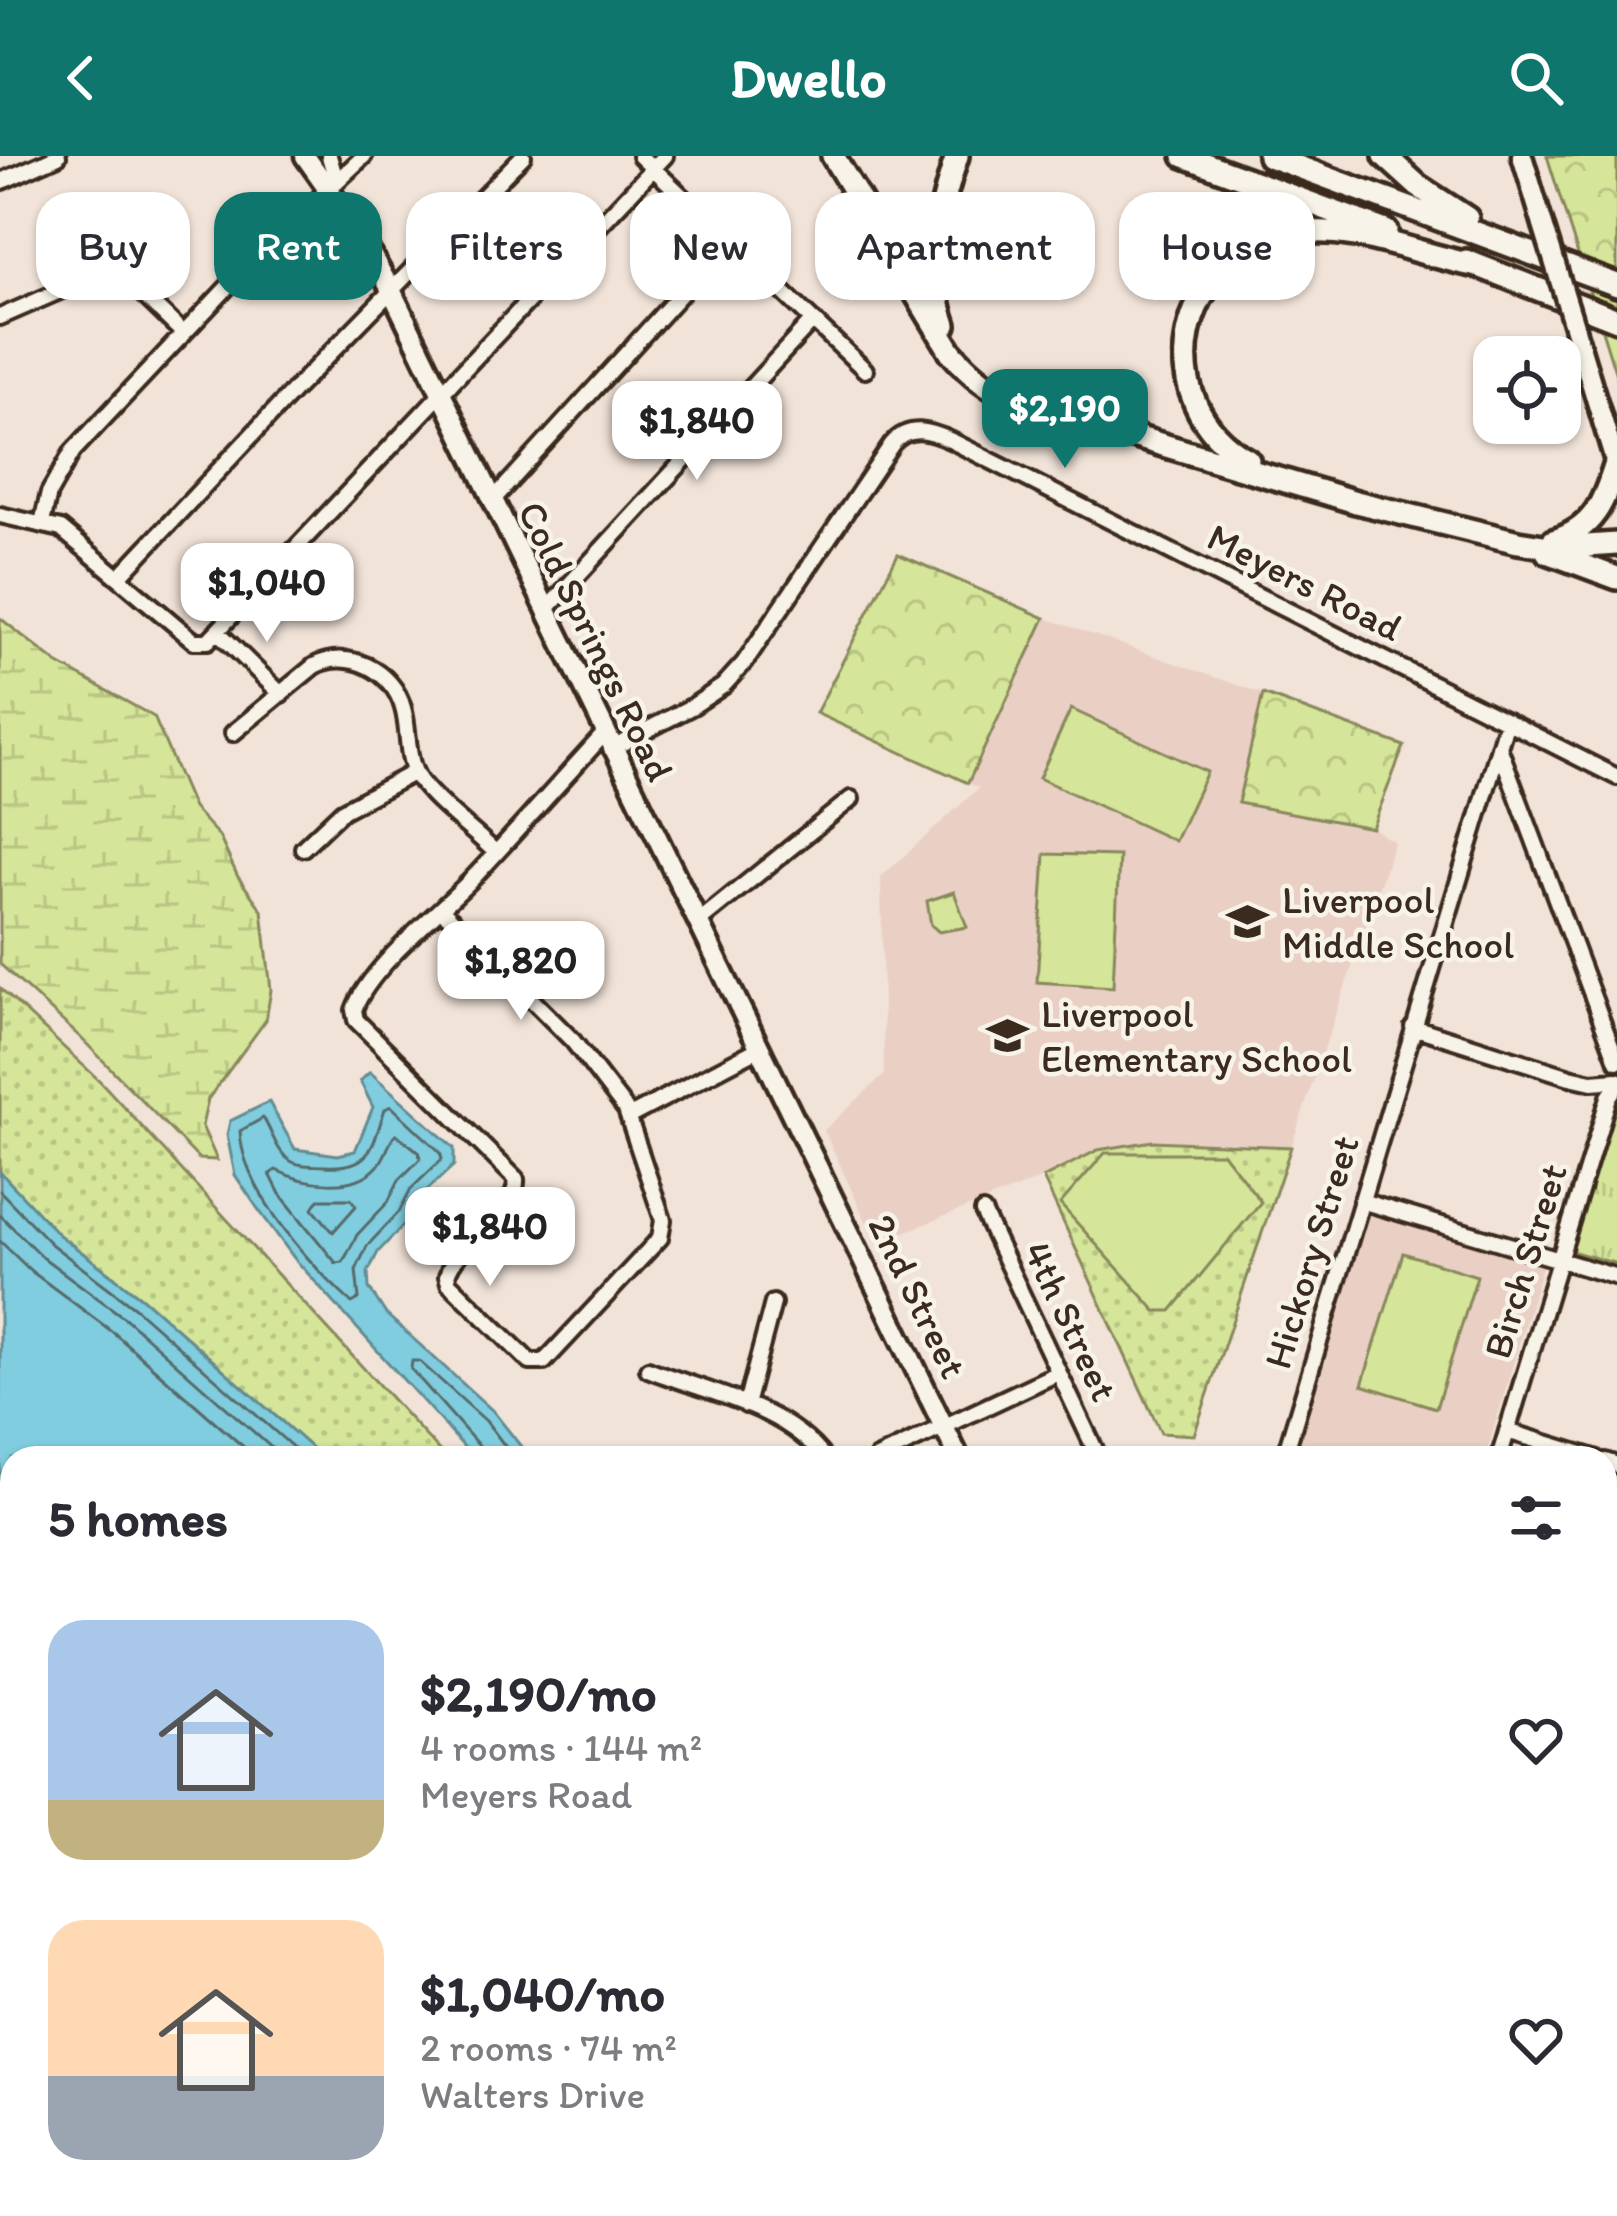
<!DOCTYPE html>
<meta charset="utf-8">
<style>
:root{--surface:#fff;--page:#f2f2f3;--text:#2b2b33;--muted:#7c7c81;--accent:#0f766e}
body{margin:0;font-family:Itim,sans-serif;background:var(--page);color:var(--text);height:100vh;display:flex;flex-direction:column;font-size:45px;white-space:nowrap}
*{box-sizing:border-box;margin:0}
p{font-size:39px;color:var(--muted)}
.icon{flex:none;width:66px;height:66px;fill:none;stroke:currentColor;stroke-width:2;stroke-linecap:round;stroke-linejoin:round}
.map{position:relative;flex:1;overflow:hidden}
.drawer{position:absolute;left:0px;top:1290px;width:1617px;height:771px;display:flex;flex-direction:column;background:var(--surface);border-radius:36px 36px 0 0;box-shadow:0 3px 9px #0004}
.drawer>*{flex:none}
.hud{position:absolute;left:36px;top:36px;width:1545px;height:108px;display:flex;gap:24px}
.controls{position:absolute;left:1473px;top:180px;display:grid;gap:24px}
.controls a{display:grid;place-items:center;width:108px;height:108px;border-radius:24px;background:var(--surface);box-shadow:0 3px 9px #0004;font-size:60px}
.price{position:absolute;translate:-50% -102px;padding:0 27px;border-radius:24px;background:#fff;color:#222;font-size:39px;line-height:78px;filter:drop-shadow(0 3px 6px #0008)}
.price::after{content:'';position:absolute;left:50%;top:72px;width:36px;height:27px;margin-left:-18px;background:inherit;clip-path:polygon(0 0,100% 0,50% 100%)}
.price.active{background:var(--accent);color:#fff}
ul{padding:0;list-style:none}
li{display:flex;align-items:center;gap:36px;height:300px;padding:0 48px}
li span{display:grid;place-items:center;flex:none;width:336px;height:240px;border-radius:36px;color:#555}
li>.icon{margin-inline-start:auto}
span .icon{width:144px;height:144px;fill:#fffc;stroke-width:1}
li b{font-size:51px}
h2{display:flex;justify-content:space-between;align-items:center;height:144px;padding:0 48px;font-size:51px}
.tag{padding:0 42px;border-radius:36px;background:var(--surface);box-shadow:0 3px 9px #0004;font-size:42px;line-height:108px}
.tag.active{background:var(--accent);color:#fff}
header{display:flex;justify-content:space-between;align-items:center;height:156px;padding:0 48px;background:var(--accent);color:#fff;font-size:54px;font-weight:700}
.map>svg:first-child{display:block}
</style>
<header><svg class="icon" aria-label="back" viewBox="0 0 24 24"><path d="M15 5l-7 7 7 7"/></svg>Dwello<svg class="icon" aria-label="search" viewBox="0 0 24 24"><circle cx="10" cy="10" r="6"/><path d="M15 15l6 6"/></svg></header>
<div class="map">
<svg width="1617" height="2060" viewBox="0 0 1617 2060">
<defs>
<pattern id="grass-tufts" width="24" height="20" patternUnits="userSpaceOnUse" patternTransform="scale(3)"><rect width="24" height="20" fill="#d5e599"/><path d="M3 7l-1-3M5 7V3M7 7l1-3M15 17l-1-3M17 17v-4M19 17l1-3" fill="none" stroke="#b8c583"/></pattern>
<pattern id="forest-crowns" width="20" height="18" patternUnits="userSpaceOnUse" patternTransform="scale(3)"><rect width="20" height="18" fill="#d5e599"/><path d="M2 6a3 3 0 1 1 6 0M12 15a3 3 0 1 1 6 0" fill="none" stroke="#b8c583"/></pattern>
<pattern id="wetland-marsh" width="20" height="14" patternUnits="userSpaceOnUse" patternTransform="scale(3)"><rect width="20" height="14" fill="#d5e599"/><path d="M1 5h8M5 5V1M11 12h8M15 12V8" fill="none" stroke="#b8c583"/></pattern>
<pattern id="park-dots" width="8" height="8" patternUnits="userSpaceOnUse" patternTransform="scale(3)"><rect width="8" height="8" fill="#d5e599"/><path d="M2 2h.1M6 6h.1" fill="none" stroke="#b8c583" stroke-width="1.8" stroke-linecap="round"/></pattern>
</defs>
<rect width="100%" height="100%" fill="#f1e3d8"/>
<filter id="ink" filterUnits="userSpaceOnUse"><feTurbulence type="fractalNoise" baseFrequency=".00833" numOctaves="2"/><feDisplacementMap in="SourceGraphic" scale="24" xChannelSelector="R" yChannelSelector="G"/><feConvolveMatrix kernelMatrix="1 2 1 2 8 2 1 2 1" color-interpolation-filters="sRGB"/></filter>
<g filter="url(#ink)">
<path fill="#eacfc5" d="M 1045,462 L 1263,538 L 1238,647 L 1372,672 L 1394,686 L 1291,991 L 1153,985 L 1098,994 L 1043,1022 L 876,1087 L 824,974 L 884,919 L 881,721 L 979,632 L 968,627 Z
M 1366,1055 L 1543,1107 L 1485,1302 L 1291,1302 Z"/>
<path fill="url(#grass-tufts)" stroke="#88885c" stroke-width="3" d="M 1617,946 L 1617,1108 L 1571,1095 Z"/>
<path fill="url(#forest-crowns)" stroke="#88885c" stroke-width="3" d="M 1547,0 L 1617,0 L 1617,222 Z
M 898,398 L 1045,462 L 968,627 L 816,557 Z
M 1263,538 L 1404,590 L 1372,672 L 1238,647 Z"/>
<path fill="url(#wetland-marsh)" stroke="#88885c" stroke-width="3" d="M 0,462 L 57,507 L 154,561 L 193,652 L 219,680 L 238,721 L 262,754 L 271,834 L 266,864 L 208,943 L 202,970 L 217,1004 L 199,1003 L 81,882 L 0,808 Z"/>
<path fill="url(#park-dots)" stroke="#88885c" stroke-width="3" d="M 0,832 L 101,926 L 446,1302 L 323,1302 L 142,1142 L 59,1079 L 0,1016 Z
M 1153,985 L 1291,991 L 1194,1279 L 1161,1277 L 1043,1022 L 1098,994 Z
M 1203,2049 L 1387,2049 L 1404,2060 L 1302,2060 L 1268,2054 L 1250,2060 L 1213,2060 Z"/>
<path fill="#d5e599" stroke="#88885c" stroke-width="3" d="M 1071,553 L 1207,616 L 1175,685 L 1039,622 Z
M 1045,698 L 1119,700 L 1113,831 L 1037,826 Z
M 954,736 L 967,771 L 939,776 L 931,769 L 927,745 Z
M 1105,997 L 1223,997 L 1261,1046 L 1171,1155 L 1156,1155 L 1060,1048 Z
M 1403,1097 L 1477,1120 L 1436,1252 L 1362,1229 Z"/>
<path fill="#80cddf" stroke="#648c92" stroke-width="3" d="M 370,916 L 454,992 L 454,1009 L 420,1041 L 408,1064 L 378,1096 L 368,1116 L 369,1132 L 386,1158 L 493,1255 L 530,1302 L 474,1302 L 294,1102 L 258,1053 L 235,1019 L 227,979 L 230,965 L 269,946 L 295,993 L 338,999 L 355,995 L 373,951 L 360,925 Z
M 0,1016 L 59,1079 L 142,1142 L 323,1302 L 12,1302 L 12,2049 L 1203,2049 L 1213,2060 L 0,2060 Z"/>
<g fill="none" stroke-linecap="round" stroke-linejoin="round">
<path stroke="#576b6b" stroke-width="3" d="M 391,950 L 440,996 L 442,1003 L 411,1033 L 399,1056 L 367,1090 L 356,1114 L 359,1143 L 352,1147 C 310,1109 242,1033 240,975 L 263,962 C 271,973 276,994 288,1003 C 297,1011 313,1009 325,1010 C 372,1013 372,991 385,953 Z
M 396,978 L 419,996 L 420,1003 L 399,1024 L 388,1046 L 357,1079 L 343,1106 L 336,1107 L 280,1038 L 270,1018 L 276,1014 C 303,1028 354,1036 377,1011 C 386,1001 388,987 396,978 Z
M 0,1035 L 51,1088 L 135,1152 L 305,1302
M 319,1043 L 351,1043 L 356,1050 L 333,1076 L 313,1052 Z
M 0,1059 L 41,1100 L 126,1163 L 283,1302
M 0,1085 L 31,1115 L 114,1177 L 256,1302
M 482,1302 L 479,1290 L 411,1213 L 412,1205 L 419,1205 L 486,1265 L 514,1302"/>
<defs>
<path id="minor" d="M 329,0 L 334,17 L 331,34
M 640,0 L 865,214
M 0,26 L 58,0
M 0,161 L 101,117 L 129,125 L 183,177
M 492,345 L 759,52
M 0,359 L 61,373 L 194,485 L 208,485 L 665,0
M 42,367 L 49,337 L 73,295 L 253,104 L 364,0
M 119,421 L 295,233 L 523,0
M 545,455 L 812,165
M 218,476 L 281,538
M 233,577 L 314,510 C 348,492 393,514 403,552 C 410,575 405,604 420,625 C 440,651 472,673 495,696
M 1499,591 L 1617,905
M 611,593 L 693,550 L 723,530 L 744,507 L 892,288 C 909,268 930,275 952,285 L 1617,621
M 303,692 L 342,655 L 415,616
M 441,753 L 573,885 L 626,954 L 663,1064 L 660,1082 L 544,1206 L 530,1206 L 449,1127 L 447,1120 C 455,1086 519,1058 516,1023 L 356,864 L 354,854 C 369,811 439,757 472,723 C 517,675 560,626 604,578
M 697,767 L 851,643
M 1413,871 L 1570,921 L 1592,926 L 1617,924
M 630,960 L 760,892
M 1361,1045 L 1617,1121
M 983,1056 L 1099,1302
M 648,1213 C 705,1236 785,1250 824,1302
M 746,1249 L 773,1147
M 1507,1275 L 1595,1302
M 877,1302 L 1058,1217
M 1284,1302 L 1507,565
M 1499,1302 L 1609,941 L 1617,929
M 1605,1305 L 1617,1309
M 1605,1495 L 1617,1499
M 1605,1674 L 1617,1634
M 1605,1684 L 1617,1688
M 1587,2049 L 1617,2058"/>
<path id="major" d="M 305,0 L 360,78 L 392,136 L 959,1302
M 1522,0 L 1543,69
M 1575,173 L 1617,312
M 1605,1872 L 1617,1875"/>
<path id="highway" d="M 833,0 L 951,196 C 972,220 992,235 1021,247 L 1356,346 L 1518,386 L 1556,392 L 1617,388
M 1184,0 L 1386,75
M 1269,0 L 1617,129
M 1385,0 L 1418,30 L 1467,62
M 1466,105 L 1617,164
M 945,169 C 924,113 939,55 957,0
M 1248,304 C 1145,246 1177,99 1291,78 C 1357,67 1416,100 1479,110
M 1553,385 C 1594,373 1604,346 1616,307
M 1547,396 L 1617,422"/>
</defs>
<use href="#minor" stroke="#3b2a1e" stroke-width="22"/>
<use href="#major" stroke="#3b2a1e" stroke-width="27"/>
<use href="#highway" stroke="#3b2a1e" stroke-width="30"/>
<use href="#minor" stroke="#f7f3e8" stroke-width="14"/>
<use href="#major" stroke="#f7f3e8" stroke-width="18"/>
<use href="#highway" stroke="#f7f3e8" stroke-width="21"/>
<defs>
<path id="major-bridge" d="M 1543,69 L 1575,173"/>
</defs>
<use href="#major-bridge" stroke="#3b2a1e" stroke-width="27" stroke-linecap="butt"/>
<use href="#major-bridge" stroke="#f7f3e8" stroke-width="18"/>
</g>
</g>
<defs>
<symbol id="school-bare" viewBox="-9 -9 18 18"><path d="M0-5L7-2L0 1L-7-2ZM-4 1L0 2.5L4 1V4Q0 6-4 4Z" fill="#3b2a1e" stroke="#f7f3e8" stroke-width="2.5" paint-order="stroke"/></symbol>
</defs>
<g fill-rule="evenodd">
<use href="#school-bare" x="1218" y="736" width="59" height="59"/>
<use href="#school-bare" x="978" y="850" width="59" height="59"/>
</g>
<g text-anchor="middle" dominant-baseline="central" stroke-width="9" stroke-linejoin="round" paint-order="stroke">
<g font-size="39" fill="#3b2a1e" stroke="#f7f3e8">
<text transform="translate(1305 426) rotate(27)">Meyers Road</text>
<text transform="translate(596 485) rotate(64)">Cold Springs Road</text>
<text transform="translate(1311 1096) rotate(-73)">Hickory Street</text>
<text transform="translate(1525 1105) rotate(-73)">Birch Street</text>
<text transform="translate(918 1140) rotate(64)">2nd Street</text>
<text transform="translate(1071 1165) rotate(65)">4th Street</text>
</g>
<g font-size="39" fill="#3b2a1e" stroke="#f7f3e8" text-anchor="start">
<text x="1282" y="743">Liverpool<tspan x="1282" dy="45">Middle School</tspan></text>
<text x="1041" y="857">Liverpool<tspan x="1041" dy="45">Elementary School</tspan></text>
</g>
</g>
</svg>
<div class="controls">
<a><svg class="icon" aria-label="locate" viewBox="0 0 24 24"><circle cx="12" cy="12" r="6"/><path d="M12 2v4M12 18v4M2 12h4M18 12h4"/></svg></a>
</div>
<b class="price active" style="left:1065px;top:315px">$2,190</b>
<b class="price" style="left:697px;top:327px">$1,840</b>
<b class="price" style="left:267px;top:489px">$1,040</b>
<b class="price" style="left:521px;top:867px">$1,820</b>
<b class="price" style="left:490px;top:1133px">$1,840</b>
<div class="hud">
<a class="tag">Buy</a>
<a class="tag active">Rent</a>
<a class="tag">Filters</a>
<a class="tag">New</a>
<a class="tag">Apartment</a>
<a class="tag">House</a>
</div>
<section class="drawer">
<h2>5 homes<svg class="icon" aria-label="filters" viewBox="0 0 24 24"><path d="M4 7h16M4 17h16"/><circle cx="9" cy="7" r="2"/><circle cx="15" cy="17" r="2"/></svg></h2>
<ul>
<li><span style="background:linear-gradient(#a9c7e8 75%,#c2b280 0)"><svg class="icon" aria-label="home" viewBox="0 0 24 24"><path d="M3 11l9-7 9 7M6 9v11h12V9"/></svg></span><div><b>$2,190/mo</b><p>4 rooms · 144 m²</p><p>Meyers Road</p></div><svg class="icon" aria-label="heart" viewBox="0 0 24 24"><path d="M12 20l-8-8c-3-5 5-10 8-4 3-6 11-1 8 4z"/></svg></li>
<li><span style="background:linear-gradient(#ffd9b3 65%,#9aa5b1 0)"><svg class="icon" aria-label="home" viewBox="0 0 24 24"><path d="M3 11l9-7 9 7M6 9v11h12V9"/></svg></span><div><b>$1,040/mo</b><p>2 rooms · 74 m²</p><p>Walters Drive</p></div><svg class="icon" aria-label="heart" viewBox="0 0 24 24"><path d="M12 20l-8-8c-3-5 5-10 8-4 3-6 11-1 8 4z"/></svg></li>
</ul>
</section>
</div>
